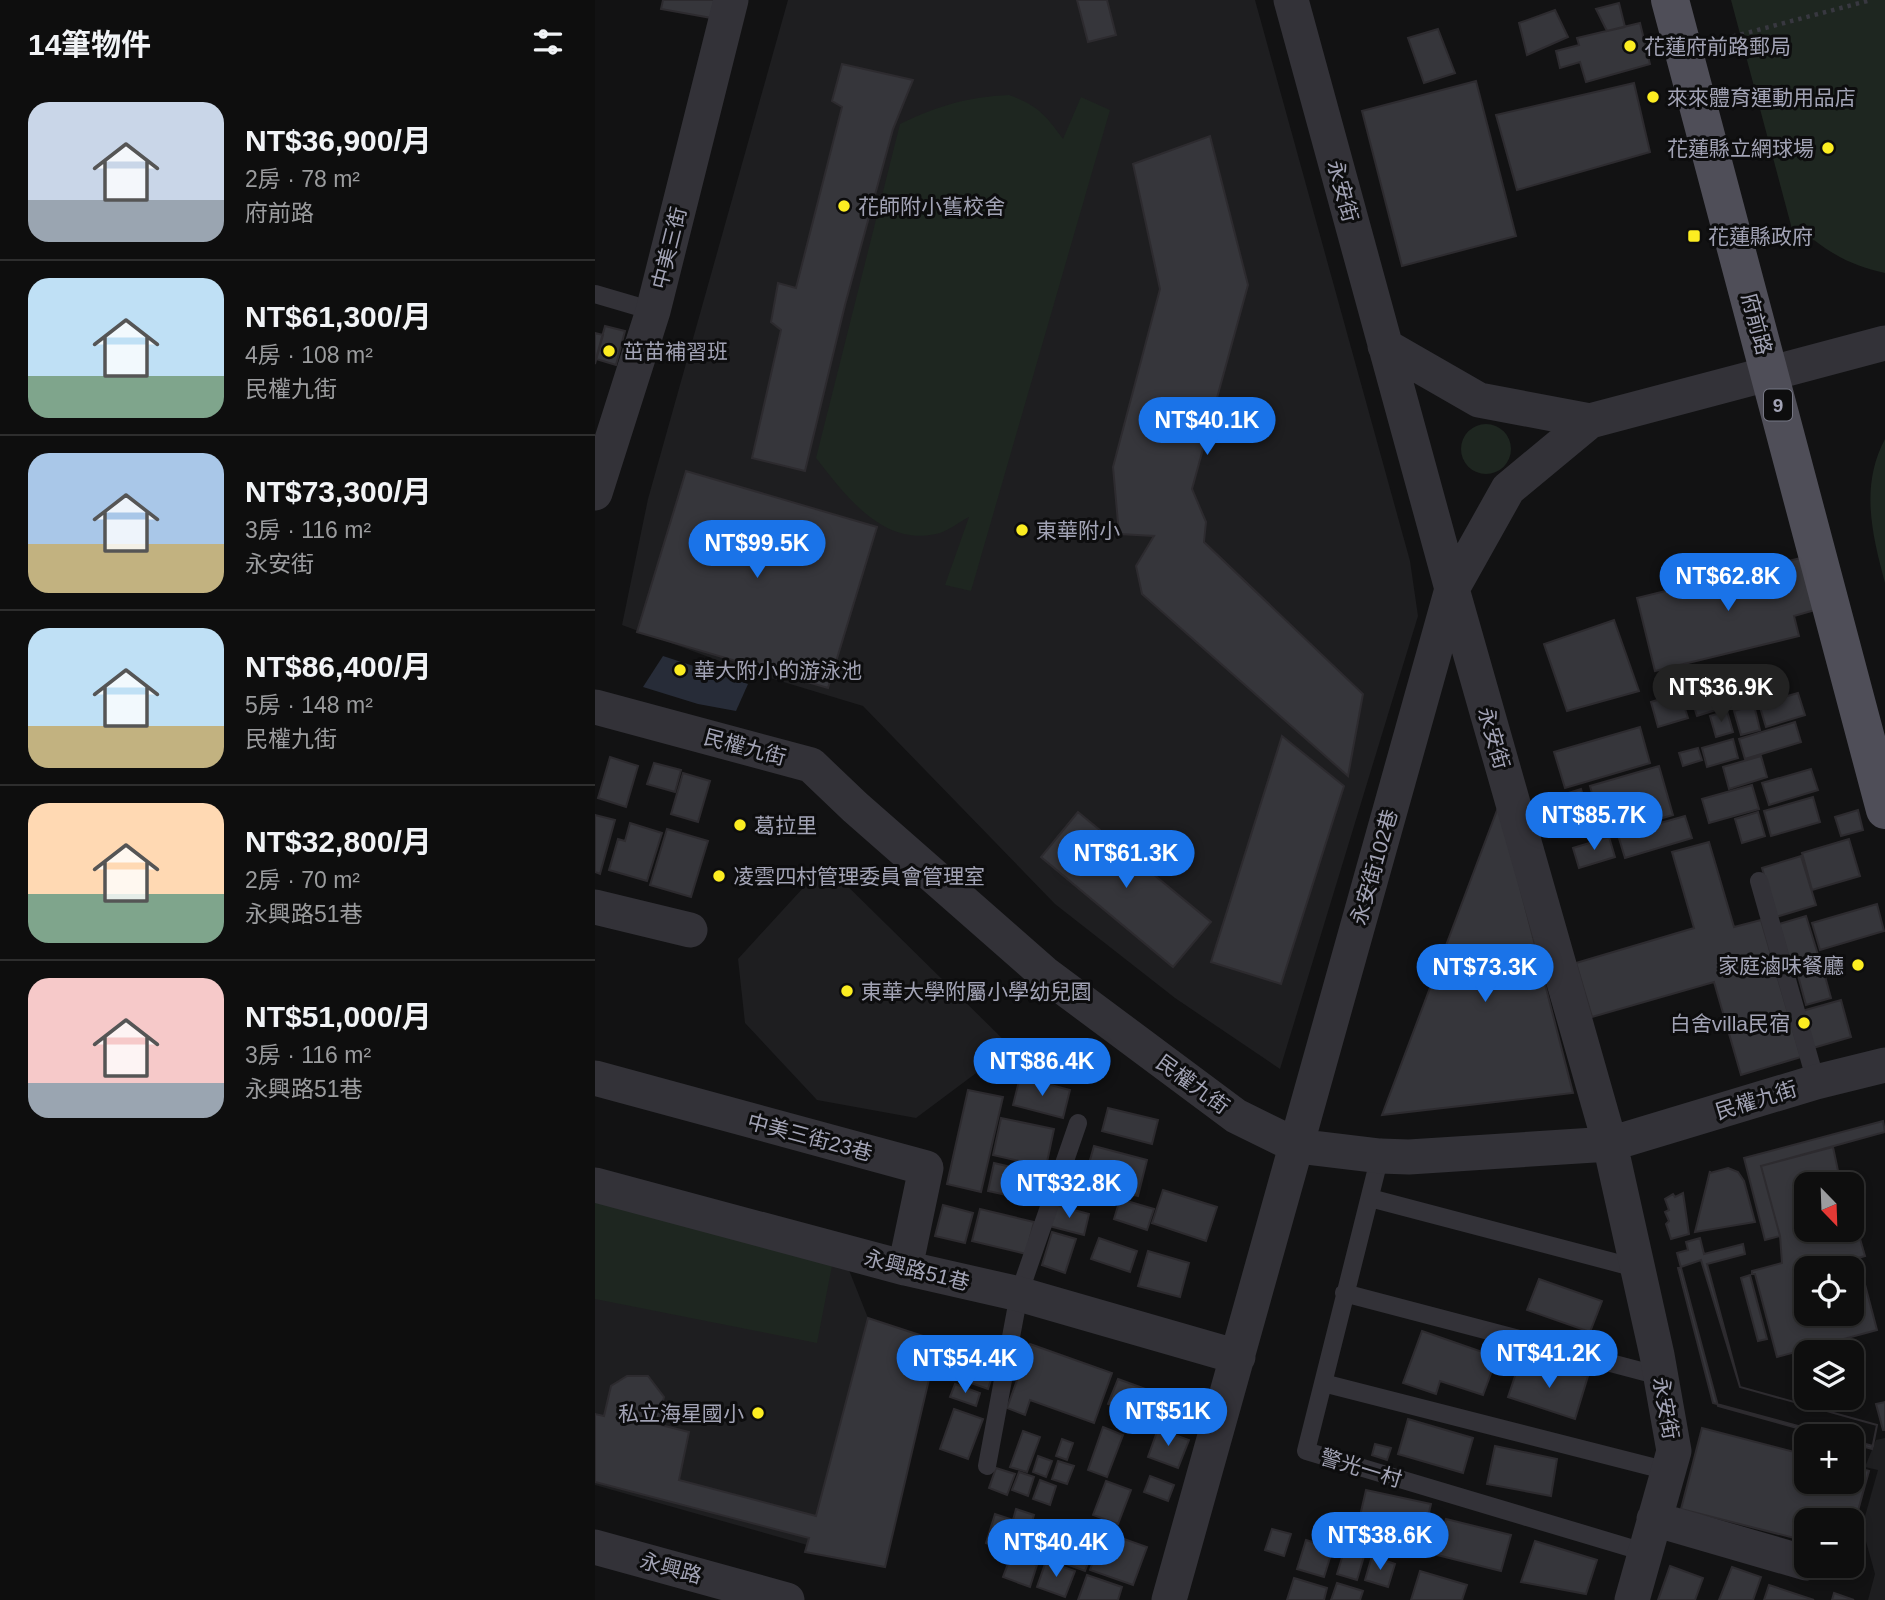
<!DOCTYPE html>
<html lang="zh-TW">
<meta charset="utf-8">
<style>
:root{--surface:#0e0e0e;--page:#1c1c1c;--text:#f1f3f6;--muted:#9b9c9e;--line:#2e2e2e;--accent:#1a73e8}
body{margin:0;font-family:Arial,"Noto Sans TC",sans-serif;background:var(--page);color:var(--text);height:100vh;display:flex;flex-direction:column;font-size:26px;white-space:nowrap}
*{box-sizing:border-box;margin:0}
p{font-size:23px;color:var(--muted)}
.icon{flex:none;width:38px;height:38px;fill:none;stroke:currentColor;stroke-width:2;stroke-linecap:round;stroke-linejoin:round}
.map{position:relative;flex:1;overflow:hidden}
.details{display:flex;flex-direction:column;background:var(--surface);width:595px}
.details>*{flex:none}
.needle{width:46px;rotate:157deg}
.buttons{position:absolute;left:1199px;top:1172px;display:grid;gap:14px}
.buttons a{display:grid;place-items:center;width:70px;height:70px;border-radius:14px;background:var(--surface);box-shadow:0 4px 10px #0003,0 0 0 2px var(--line);font-size:35px}
.price{position:absolute;translate:-50% -60px;padding:0 16px;border-radius:24px;background:var(--accent);color:#fff;font-size:23px;line-height:46px;filter:drop-shadow(0 2px 4px #0008)}
.price::after{content:'';position:absolute;left:50%;top:42px;width:21px;height:16px;margin-left:-10px;background:inherit;clip-path:polygon(0 0,100% 0,50% 100%)}
.price.selected{background:#222;color:#fff}
ul{padding:0;list-style:none}
li{display:flex;align-items:center;gap:21px;height:175px;padding:0 28px}
li+li{border-top:2px solid var(--line)}
li span{display:grid;place-items:center;flex:none;width:196px;height:140px;border-radius:21px;color:#555}
li>.icon{margin-inline-start:auto}
span .icon{width:84px;height:84px;fill:#fffc;stroke-width:1}
li b{font-size:30px}
h2{display:flex;justify-content:space-between;align-items:center;height:84px;padding:0 28px;font-size:30px}
main{display:flex;flex:1;min-height:0}
.map>svg:first-child{display:block}
</style>
<main>
<section class="details">
<h2>14筆物件<svg class="icon" aria-label="filters" viewBox="0 0 24 24"><path d="M4 7h16M4 17h16"/><circle cx="9" cy="7" r="2"/><circle cx="15" cy="17" r="2"/></svg></h2>
<ul>
<li><span style="background:linear-gradient(#c9d6e8 70%,#9aa5b1 0)"><svg class="icon" aria-label="home" viewBox="0 0 24 24"><path d="M3 11l9-7 9 7M6 9v11h12V9"/></svg></span><div><b>NT$36,900/月</b><p>2房 · 78 m²</p><p>府前路</p></div></li>
<li><span style="background:linear-gradient(#bfe0f5 70%,#7fa58c 0)"><svg class="icon" aria-label="home" viewBox="0 0 24 24"><path d="M3 11l9-7 9 7M6 9v11h12V9"/></svg></span><div><b>NT$61,300/月</b><p>4房 · 108 m²</p><p>民權九街</p></div></li>
<li><span style="background:linear-gradient(#a9c7e8 65%,#c2b280 0)"><svg class="icon" aria-label="home" viewBox="0 0 24 24"><path d="M3 11l9-7 9 7M6 9v11h12V9"/></svg></span><div><b>NT$73,300/月</b><p>3房 · 116 m²</p><p>永安街</p></div></li>
<li><span style="background:linear-gradient(#bfe0f5 70%,#c2b280 0)"><svg class="icon" aria-label="home" viewBox="0 0 24 24"><path d="M3 11l9-7 9 7M6 9v11h12V9"/></svg></span><div><b>NT$86,400/月</b><p>5房 · 148 m²</p><p>民權九街</p></div></li>
<li><span style="background:linear-gradient(#ffd9b3 65%,#7fa58c 0)"><svg class="icon" aria-label="home" viewBox="0 0 24 24"><path d="M3 11l9-7 9 7M6 9v11h12V9"/></svg></span><div><b>NT$32,800/月</b><p>2房 · 70 m²</p><p>永興路51巷</p></div></li>
<li><span style="background:linear-gradient(#f6c9c9 75%,#9aa5b1 0)"><svg class="icon" aria-label="home" viewBox="0 0 24 24"><path d="M3 11l9-7 9 7M6 9v11h12V9"/></svg></span><div><b>NT$51,000/月</b><p>3房 · 116 m²</p><p>永興路51巷</p></div></li>
</ul>
</section>
<div class="map">
<svg width="1290" height="1600" viewBox="0 0 1290 1600">
<rect width="100%" height="100%" fill="#121213"/>
<path fill="#1e1e20" d="M 193,0 L 660,0 L 815,561 L 823,616 L 685,1069 L 580,998 L 460,904 L 268,706 L 149,670 L 27,625 L 53,499 Z
M 230,864 L 416,1047 L 321,1118 L 222,1100 L 150,1023 L 143,959 Z
M 0,1193 L 242,1240 L 273,1318 L 343,1341 L 290,1567 L 0,1485 Z
M 1290,1438 L 1290,1600 L 1273,1600 L 1280,1574 L 1267,1527 L 1283,1470 L 1270,1467 L 1281,1440 Z"/>
<path fill="#1e2620" d="M 1136,0 L 1290,0 L 1290,273 C 1262,267 1241,257 1219,240 L 1201,244 Z
M 414,95 C 442,105 451,115 468,139 L 486,97 L 515,110 L 376,591 L 350,585 L 374,517 C 364,522 352,532 341,534 C 287,546 250,495 221,458 L 305,124 C 342,106 372,97 414,95 Z
M866 449a25 25 0 1 1 50 0a25 25 0 1 1-50 0Z
M 1290,439 L 1290,583 C 1277,534 1265,486 1290,439 Z
M 0,1193 L 242,1240 L 222,1343 L 0,1299 Z"/>
<path fill="#272c38" d="M 68,656 L 153,684 L 141,711 L 103,704 L 48,687 Z"/>
<path fill="#36363b" stroke="#2d2b2f" stroke-width="2" fill-rule="evenodd" d="M 68,0 L 126,0 L 122,19 L 66,9 Z
M 482,0 L 512,0 L 521,35 L 493,42 Z
M 1024,3 L 1030,27 L 1012,31 L 1001,9 Z
M 960,10 L 973,37 L 932,55 L 924,23 Z
M 1045,23 L 1055,64 L 991,82 L 985,62 L 965,68 L 961,51 L 984,45 L 982,38 Z
M 843,29 L 860,73 L 829,83 L 813,38 Z
M 247,64 L 318,80 L 298,129 L 250,305 L 210,471 L 157,458 L 186,330 L 176,322 L 183,283 L 201,288 L 247,107 L 237,101 Z
M 881,81 L 921,236 L 807,266 L 767,111 Z
M 1039,83 L 1055,152 L 922,190 L 901,115 Z
M 615,136 L 653,285 L 597,489 L 611,522 L 609,542 L 768,694 L 753,776 L 547,594 L 541,566 L 559,536 L 524,534 L 518,467 L 565,289 L 538,164 Z
M 10,326 L 30,331 L 21,365 L 1,359 Z
M 0,333 L 8,335 L 0,364 Z
M 91,471 L 282,527 L 233,688 L 42,632 Z
M 1214,556 L 1227,608 L 1199,616 L 1204,636 L 1060,671 L 1042,598 Z
M 1019,620 L 1044,691 L 972,711 L 949,644 Z
M 1153,680 L 1159,700 L 1140,705 L 1135,686 Z
M 1118,688 L 1124,709 L 1102,716 L 1095,694 Z
M 1085,693 L 1093,718 L 1063,727 L 1056,702 Z
M 1203,693 L 1210,715 L 1171,727 L 1164,704 Z
M 1159,705 L 1165,730 L 1146,735 L 1139,711 Z
M 1132,711 L 1138,732 L 1121,737 L 1115,716 Z
M 1200,722 L 1206,742 L 1150,759 L 1144,739 Z
M 1045,727 L 1055,763 L 970,788 L 959,752 Z
M 687,736 L 749,786 L 686,984 L 616,962 Z
M 1138,739 L 1143,758 L 1112,767 L 1107,748 Z
M 1103,748 L 1107,760 L 1088,766 L 1084,753 Z
M 1166,756 L 1172,777 L 1134,789 L 1128,767 Z
M 15,757 L 43,766 L 31,807 L 3,798 Z
M 59,763 L 86,770 L 80,792 L 52,784 Z
M 1064,766 L 1078,815 L 1008,835 L 995,786 Z
M 1216,769 L 1223,790 L 1174,805 L 1167,783 Z
M 88,773 L 115,781 L 103,822 L 76,814 Z
M 1157,785 L 1164,809 L 1114,823 L 1107,799 Z
M 986,789 L 993,812 L 952,824 L 945,802 Z
M 1218,797 L 1225,822 L 1176,836 L 1169,811 Z
M 904,805 L 978,1093 L 787,1115 Z
M 1263,810 L 1268,830 L 1246,836 L 1240,817 Z
M 483,812 L 616,922 L 578,967 L 446,857 Z
M 1163,812 L 1170,836 L 1147,843 L 1140,819 Z
M 0,815 L 20,820 L 5,874 L 0,872 Z
M 1090,816 L 1097,838 L 1030,858 L 1023,835 Z
M 35,823 L 67,833 L 52,881 L 14,870 L 23,839 L 30,841 Z
M 72,829 L 113,841 L 96,897 L 55,885 Z
M 1014,837 L 1020,857 L 984,868 L 978,848 Z
M 1254,839 L 1265,876 L 1217,890 L 1207,853 Z
M 1114,842 L 1139,927 L 1166,920 L 1206,1057 L 1146,1075 L 1119,982 L 997,1017 L 981,963 L 1099,928 L 1077,852 Z
M 1206,856 L 1221,905 L 1181,917 L 1167,868 Z
M 1282,904 L 1289,931 L 1225,950 L 1217,923 Z
M 1211,916 L 1225,961 L 1197,969 L 1184,924 Z
M 1227,965 L 1236,998 L 1211,1005 L 1202,972 Z
M 1246,1000 L 1256,1037 L 1218,1048 L 1207,1011 Z
M 425,1077 L 475,1090 L 468,1118 L 418,1105 Z
M 373,1090 L 408,1097 L 386,1192 L 352,1184 Z
M 513,1108 L 563,1120 L 557,1144 L 507,1131 Z
M 406,1118 L 459,1129 L 451,1167 L 398,1155 Z
M 1288,1121 L 1290,1132 L 1166,1166 L 1185,1236 L 1170,1240 L 1149,1158 Z
M 499,1146 L 552,1160 L 543,1196 L 489,1181 Z
M 1238,1147 L 1246,1185 L 1211,1185 L 1211,1230 L 1256,1230 L 1256,1219 L 1259,1218 L 1270,1256 L 1263,1258 L 1282,1330 L 1182,1357 L 1160,1274 L 1157,1274 L 1157,1271 L 1187,1263 L 1185,1236 L 1166,1166 ZM 1211,1269 L 1256,1269 L 1256,1314 L 1211,1314 Z
M 399,1163 L 450,1175 L 443,1202 L 393,1191 Z
M 1133,1168 L 1143,1172 L 1149,1181 L 1160,1222 L 1100,1232 L 1115,1171 L 1115,1173 Z
M 568,1190 L 622,1207 L 611,1241 L 557,1223 Z
M 1088,1193 L 1094,1234 L 1076,1239 L 1071,1224 L 1074,1221 L 1070,1212 L 1074,1210 L 1070,1199 L 1078,1194 L 1080,1197 Z
M 525,1199 L 559,1209 L 552,1230 L 519,1219 Z
M 348,1205 L 378,1213 L 370,1243 L 340,1236 Z
M 460,1205 L 494,1214 L 489,1235 L 454,1226 Z
M 385,1209 L 439,1222 L 431,1254 L 377,1241 Z
M 457,1232 L 481,1239 L 470,1273 L 447,1265 Z
M 504,1238 L 542,1251 L 535,1272 L 496,1259 Z
M 1105,1238 L 1109,1254 L 1148,1244 L 1150,1254 L 1112,1264 L 1145,1387 L 1282,1425 L 1277,1449 L 1256,1443 L 1256,1437 L 1234,1437 L 1123,1406 L 1082,1253 L 1093,1250 L 1091,1242 Z
M 553,1251 L 594,1263 L 585,1297 L 543,1286 Z
M 1106,1260 L 1145,1387 L 1282,1425 L 1278,1446 L 1256,1440 L 1256,1437 L 1244,1437 L 1118,1403 L 1083,1268 Z
M 1155,1275 L 1172,1339 L 1163,1341 L 1146,1278 Z
M 944,1279 L 1007,1301 L 995,1332 L 932,1310 Z
M 273,1318 L 343,1341 L 290,1567 L 210,1552 L 214,1538 L 0,1482 L 0,1414 L 9,1416 L 16,1386 L 32,1376 L 53,1376 L 69,1397 L 62,1424 L 94,1432 L 84,1480 L 221,1516 Z
M 827,1331 L 902,1357 L 888,1395 L 845,1381 L 841,1394 L 808,1383 Z
M 435,1344 L 517,1373 L 499,1423 L 435,1400 L 430,1415 L 412,1408 Z
M 377,1355 L 401,1364 L 393,1389 L 367,1380 Z
M 923,1367 L 993,1376 L 980,1419 L 913,1397 Z
M 523,1379 L 581,1400 L 572,1425 L 513,1404 Z
M 360,1384 L 385,1393 L 381,1406 L 355,1397 Z
M 1290,1402 L 1290,1430 L 1288,1430 L 1281,1404 Z
M 359,1409 L 388,1419 L 373,1459 L 345,1449 Z
M 813,1419 L 878,1438 L 868,1473 L 803,1454 Z
M 508,1427 L 528,1435 L 512,1477 L 493,1470 Z
M 1107,1428 L 1211,1455 L 1211,1482 L 1256,1482 L 1256,1466 L 1274,1471 L 1256,1536 L 1256,1521 L 1211,1521 L 1211,1541 L 1086,1509 Z
M 563,1429 L 594,1440 L 583,1468 L 553,1457 Z
M 428,1431 L 445,1437 L 432,1472 L 415,1467 Z
M 467,1439 L 478,1443 L 472,1460 L 461,1456 Z
M 780,1444 L 796,1448 L 792,1460 L 777,1455 Z
M 900,1446 L 962,1459 L 956,1496 L 892,1484 Z
M 443,1456 L 457,1461 L 451,1477 L 438,1472 Z
M 463,1461 L 479,1466 L 472,1484 L 457,1479 Z
M 401,1468 L 420,1474 L 412,1495 L 394,1488 Z
M 424,1472 L 439,1477 L 433,1496 L 417,1490 Z
M 555,1476 L 579,1485 L 573,1501 L 549,1492 Z
M 445,1480 L 461,1486 L 455,1505 L 438,1499 Z
M 511,1481 L 536,1490 L 523,1524 L 498,1515 Z
M 771,1490 L 836,1504 L 827,1543 L 762,1529 Z
M 421,1509 L 439,1515 L 436,1525 L 456,1531 L 447,1560 L 391,1543 L 400,1514 L 418,1520 Z
M 851,1519 L 916,1535 L 906,1571 L 842,1555 Z
M 468,1523 L 503,1535 L 490,1571 L 455,1558 Z
M 677,1529 L 696,1534 L 689,1556 L 670,1550 Z
M 509,1532 L 552,1547 L 538,1585 L 495,1570 Z
M 711,1540 L 738,1548 L 729,1577 L 702,1569 Z
M 940,1541 L 1002,1560 L 991,1594 L 926,1582 Z
M 750,1548 L 770,1553 L 762,1580 L 742,1574 Z
M 416,1556 L 442,1565 L 435,1587 L 408,1577 Z
M 777,1556 L 800,1564 L 793,1587 L 770,1580 Z
M 451,1561 L 480,1571 L 470,1597 L 442,1587 Z
M 1075,1566 L 1108,1578 L 1100,1600 L 1063,1600 Z
M 1137,1567 L 1166,1577 L 1158,1600 L 1124,1600 Z
M 825,1571 L 872,1585 L 867,1600 L 816,1600 Z
M 492,1575 L 527,1587 L 523,1600 L 483,1600 Z
M 699,1578 L 732,1588 L 729,1600 L 692,1600 Z
M 742,1583 L 768,1591 L 765,1600 L 736,1600 Z
M 1174,1585 L 1219,1600 L 1169,1600 Z
M 1239,1593 L 1259,1600 L 1237,1600 Z"/>
<g fill="none" stroke-linecap="round" stroke-linejoin="round">
<path stroke="#383840" stroke-width="4.5" stroke-dasharray="3.5 5" stroke-linecap="butt" d="M 1121,41 L 1276,0"/>
<path stroke="#333238" stroke-width="18" d="M 0,294 L 58,311
M 1164,881 L 1221,1082
M 785,1156 L 711,1451 L 1049,1552
M 775,1198 L 1041,1268
M 749,1293 L 1065,1376
M 728,1383 L 1073,1471
M 392,1466 L 424,1294 L 483,1123"/>
<path stroke="#333238" stroke-width="35" d="M 696,0 L 857,589 L 1015,1144 L 1062,1355 L 1079,1451 L 1037,1600
M 790,346 L 884,400 L 995,421
M 0,493 L 58,311 L 136,0
M 0,707 L 216,765 L 260,807 L 449,973 L 641,1116 L 702,1146 L 785,1156 L 814,1157 L 1015,1144 L 1221,1082 L 1290,1065
M 0,907 L 95,930
M 0,1078 L 331,1168 L 310,1268
M 0,1185 L 310,1268 L 424,1294 L 643,1357
M 1059,1519 L 1211,1563
M 0,1547 L 192,1600
M 574,1600 L 857,589 L 913,489 L 995,421 L 1290,343"/>
<path stroke="#4f4e58" stroke-width="38" d="M 1075,0 L 1290,810"/>
</g>
<g fill="#fced21" stroke="#0d0d0e" stroke-width="2.5">
<circle cx="1035" cy="46" r="7"/>
<circle cx="1058" cy="97" r="7"/>
<circle cx="1233" cy="148" r="7"/>
<circle cx="249" cy="206" r="7"/>
<rect x="1092" y="229" width="14" height="14" rx="3.5"/>
<circle cx="14" cy="351" r="7"/>
<circle cx="427" cy="530" r="7"/>
<circle cx="85" cy="670" r="7"/>
<circle cx="145" cy="825" r="7"/>
<circle cx="124" cy="876" r="7"/>
<circle cx="1263" cy="965" r="7"/>
<circle cx="252" cy="991" r="7"/>
<circle cx="1209" cy="1023" r="7"/>
<circle cx="163" cy="1413" r="7"/>
</g>
<g text-anchor="middle" dominant-baseline="central" stroke-width="6" stroke-linejoin="round" paint-order="stroke">
<rect fill="#0d0d0e" stroke="#757683" stroke-width="2" x="1169" y="389.5" width="28" height="31" rx="5"/>
<g font-size="19" font-weight="bold" fill="#a2a3b5">
<text x="1183" y="405">9</text>
</g>
<g font-size="21" fill="#a2a3b5" stroke="#0d0d0e" text-anchor="start">
<text x="1049" y="46">花蓮府前路郵局</text>
<text x="1072" y="97">來來體育運動用品店</text>
<text x="1219" y="148" text-anchor="end">花蓮縣立網球場</text>
<text x="263" y="206">花師附小舊校舍</text>
<text x="1113" y="236">花蓮縣政府</text>
<text x="28" y="351">茁苗補習班</text>
<text x="441" y="530">東華附小</text>
<text x="99" y="670">華大附小的游泳池</text>
<text x="159" y="825">葛拉里</text>
<text x="138" y="876">凌雲四村管理委員會管理室</text>
<text x="1249" y="965" text-anchor="end">家庭滷味餐廳</text>
<text x="266" y="991">東華大學附屬小學幼兒園</text>
<text x="1195" y="1023" text-anchor="end">白舍villa民宿</text>
<text x="149" y="1413" text-anchor="end">私立海星國小</text>
</g>
<g font-size="21" fill="#a2a3b5" stroke="#0d0d0e">
<text transform="translate(748 191) rotate(75)">永安街</text>
<text transform="translate(74 248) rotate(-76)">中美三街</text>
<text transform="translate(1162 324) rotate(75)">府前路</text>
<text transform="translate(899 738) rotate(74)">永安街</text>
<text transform="translate(150 747) rotate(15)">民權九街</text>
<text transform="translate(779 867) rotate(-74)">永安街102巷</text>
<text transform="translate(598 1084) rotate(36)">民權九街</text>
<text transform="translate(1161 1100) rotate(-17)">民權九街</text>
<text transform="translate(215 1137) rotate(15)">中美三街23巷</text>
<text transform="translate(322 1270) rotate(14)">永興路51巷</text>
<text transform="translate(1071 1408) rotate(80)">永安街</text>
<text transform="translate(766 1468) rotate(17)">警光一村</text>
<text transform="translate(76 1568) rotate(15)">永興路</text>
</g>
</g>
</svg>
<div class="buttons">
<a><svg class="needle" viewBox="-14 -14 28 28"><path d="M0-13l5 13h-10z" fill="#e53935"/><path d="M0 13l5-13h-10z" fill="#9b9c9e"/></svg></a>
<a><svg class="icon" aria-label="locate" viewBox="0 0 24 24"><circle cx="12" cy="12" r="6"/><path d="M12 2v4M12 18v4M2 12h4M18 12h4"/></svg></a>
<a><svg class="icon" aria-label="layers" viewBox="0 0 24 24"><path d="M12 4l9 5-9 5-9-5zM3 14l9 5 9-5"/></svg></a>
<a>+</a>
<a>−</a>
</div>
<b class="price" style="left:612px;top:457px">NT$40.1K</b>
<b class="price" style="left:162px;top:580px">NT$99.5K</b>
<b class="price" style="left:1133px;top:613px">NT$62.8K</b>
<b class="price selected" style="left:1126px;top:724px">NT$36.9K</b>
<b class="price" style="left:999px;top:852px">NT$85.7K</b>
<b class="price" style="left:531px;top:890px">NT$61.3K</b>
<b class="price" style="left:890px;top:1004px">NT$73.3K</b>
<b class="price" style="left:447px;top:1098px">NT$86.4K</b>
<b class="price" style="left:474px;top:1220px">NT$32.8K</b>
<b class="price" style="left:954px;top:1390px">NT$41.2K</b>
<b class="price" style="left:370px;top:1395px">NT$54.4K</b>
<b class="price" style="left:573px;top:1448px">NT$51K</b>
<b class="price" style="left:785px;top:1572px">NT$38.6K</b>
<b class="price" style="left:461px;top:1579px">NT$40.4K</b>
</div>
</main>
